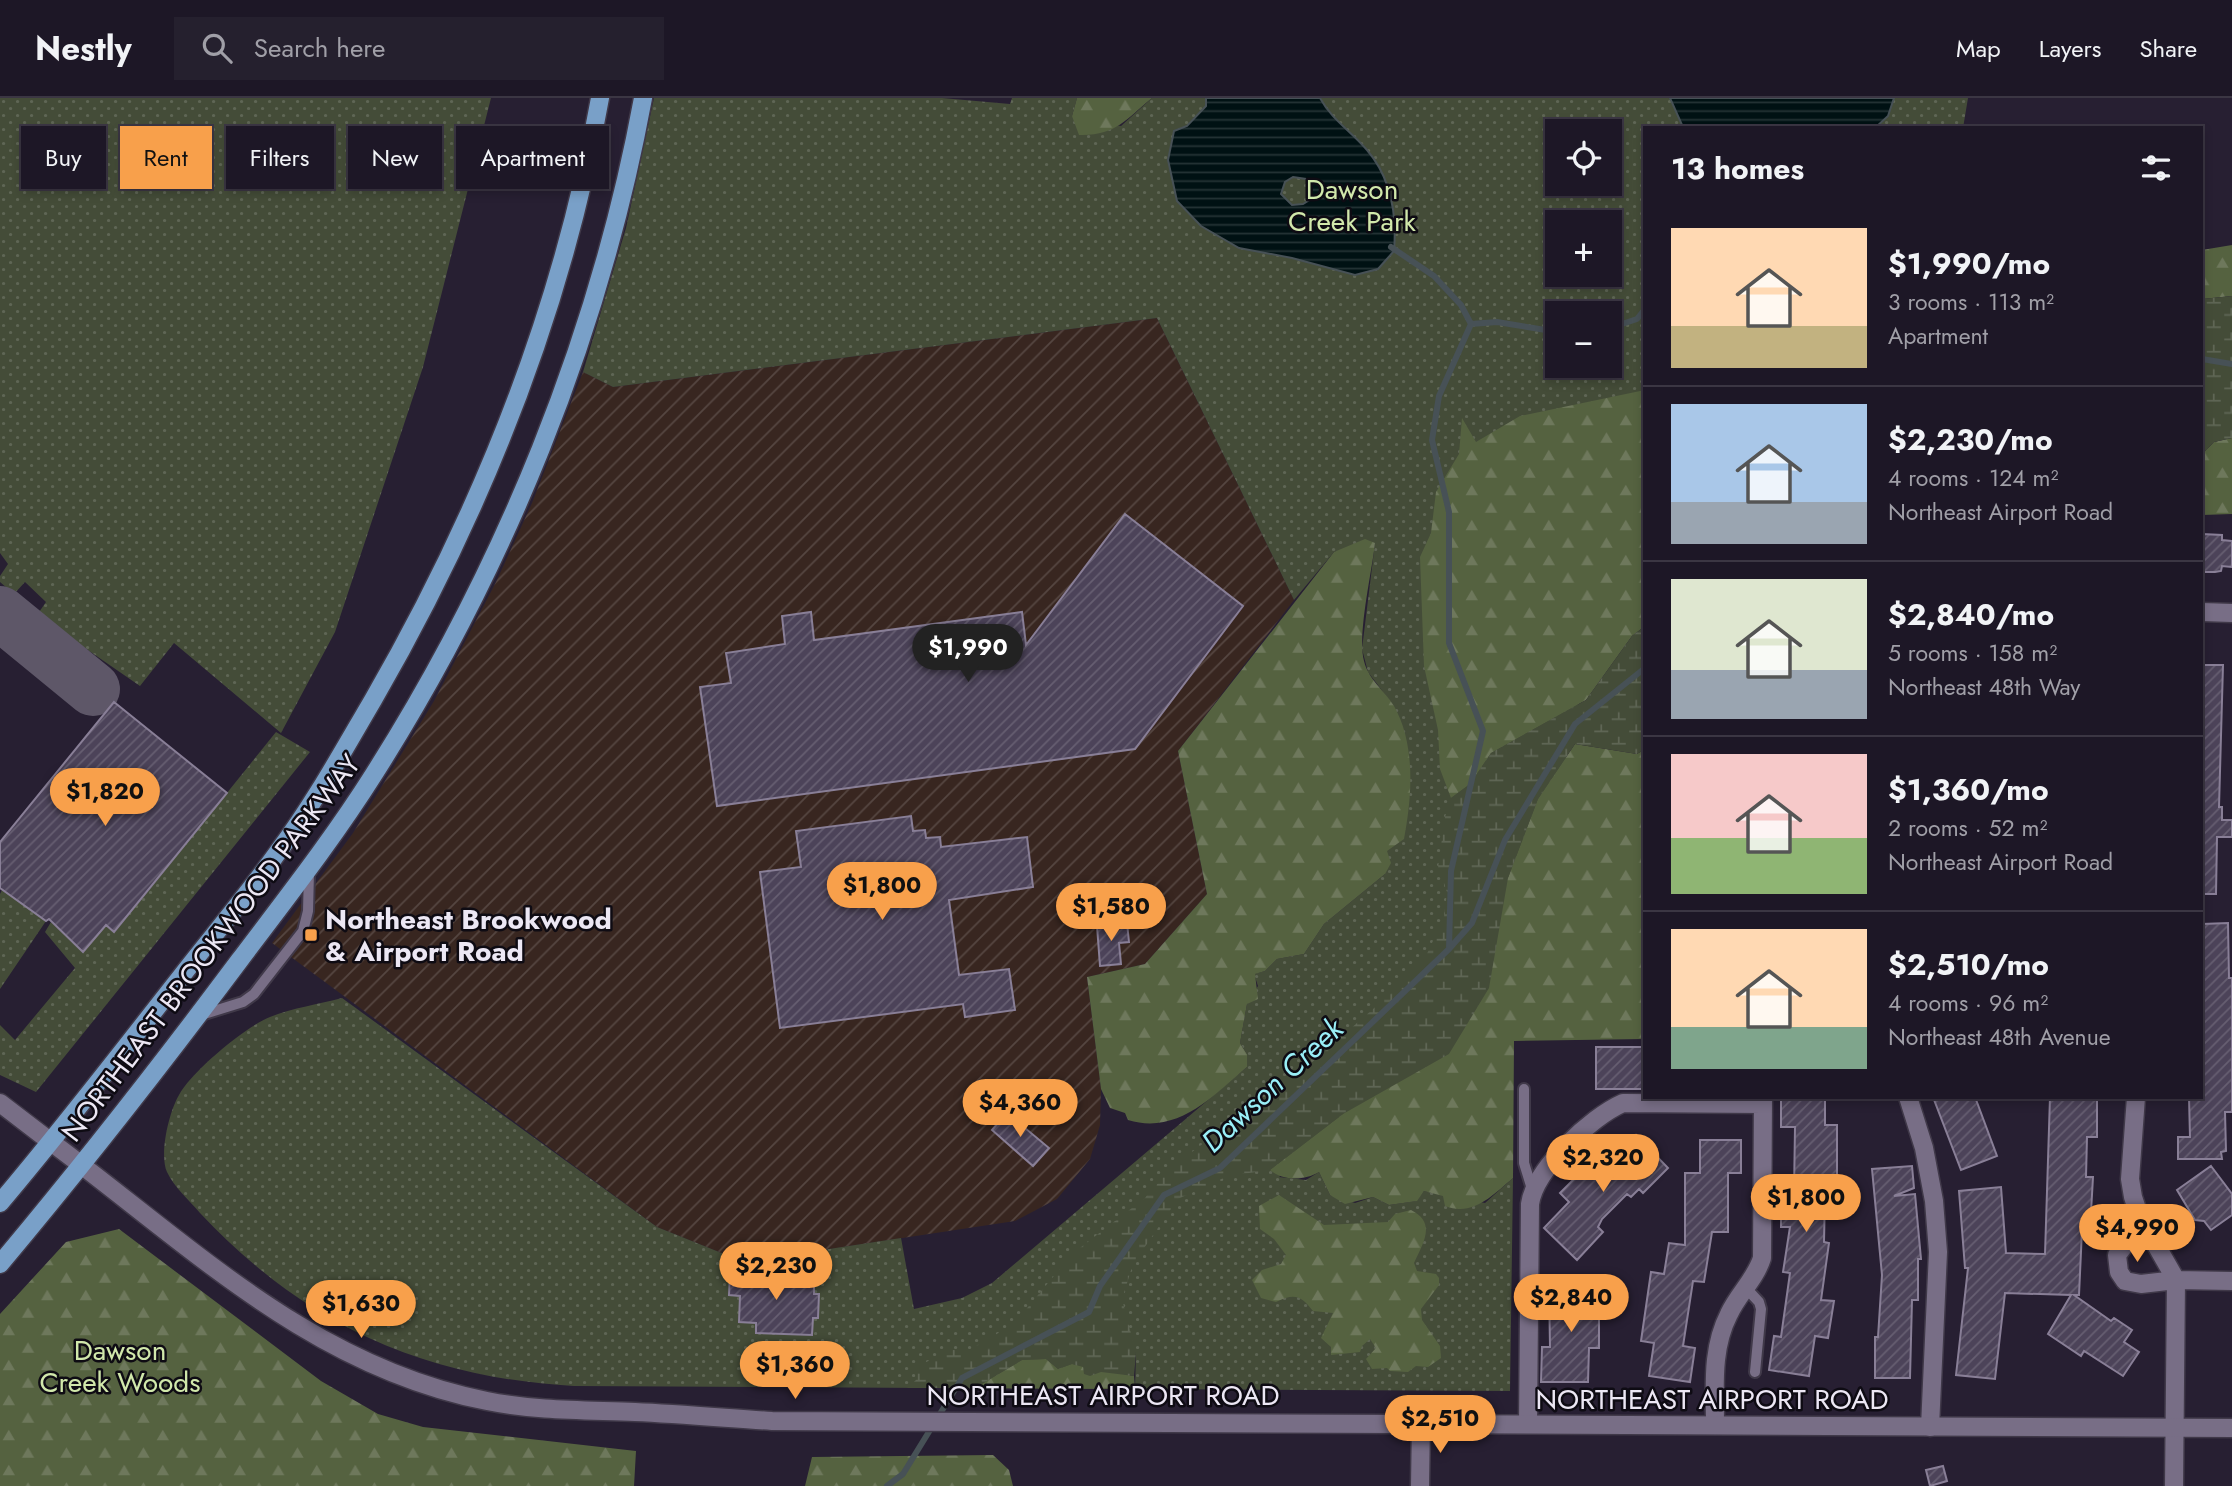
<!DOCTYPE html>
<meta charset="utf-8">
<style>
:root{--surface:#1d1726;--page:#25202e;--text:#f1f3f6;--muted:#a09fa7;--line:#3b3643;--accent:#f8a04b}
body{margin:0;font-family:Jost,sans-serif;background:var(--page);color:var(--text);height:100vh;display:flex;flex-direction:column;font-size:26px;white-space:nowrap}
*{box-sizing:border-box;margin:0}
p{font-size:23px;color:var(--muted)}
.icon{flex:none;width:38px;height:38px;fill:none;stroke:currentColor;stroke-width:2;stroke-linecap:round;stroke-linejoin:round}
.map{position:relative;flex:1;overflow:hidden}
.details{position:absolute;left:1643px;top:28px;width:560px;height:973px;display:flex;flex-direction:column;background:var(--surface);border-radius:0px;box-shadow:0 4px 10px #0003,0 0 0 2px var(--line)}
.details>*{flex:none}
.guide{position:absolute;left:21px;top:28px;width:665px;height:63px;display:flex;gap:14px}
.buttons{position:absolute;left:1545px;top:21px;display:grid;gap:14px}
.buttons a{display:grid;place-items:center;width:77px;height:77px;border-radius:0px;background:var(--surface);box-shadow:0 4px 10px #0003,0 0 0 2px var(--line);font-size:35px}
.price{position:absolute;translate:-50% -60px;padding:0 16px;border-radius:24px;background:var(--accent);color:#111;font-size:23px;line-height:46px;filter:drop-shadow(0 2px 4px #0008)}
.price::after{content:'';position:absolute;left:50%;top:42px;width:21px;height:16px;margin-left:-10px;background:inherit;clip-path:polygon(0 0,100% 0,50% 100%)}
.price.selected{background:#222;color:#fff}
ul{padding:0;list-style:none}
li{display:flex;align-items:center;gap:21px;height:175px;padding:0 28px}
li+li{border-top:2px solid var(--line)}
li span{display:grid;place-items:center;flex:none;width:196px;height:140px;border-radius:0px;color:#555}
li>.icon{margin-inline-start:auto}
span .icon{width:84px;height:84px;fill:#fffc;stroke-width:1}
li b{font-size:30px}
h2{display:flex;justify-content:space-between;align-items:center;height:84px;padding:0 28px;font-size:30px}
.pill{padding:0 24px;border-radius:0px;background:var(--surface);box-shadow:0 4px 10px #0003,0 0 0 2px var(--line);font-size:24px;line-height:63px}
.pill.selected{background:var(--accent);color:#111}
header{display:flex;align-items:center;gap:42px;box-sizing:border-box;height:98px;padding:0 35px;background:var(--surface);border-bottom:2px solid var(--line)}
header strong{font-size:33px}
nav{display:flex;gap:38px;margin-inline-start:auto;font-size:24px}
.search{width:490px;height:63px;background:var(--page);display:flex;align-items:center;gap:18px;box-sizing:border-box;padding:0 24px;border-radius:0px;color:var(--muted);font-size:26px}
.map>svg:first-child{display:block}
</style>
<header>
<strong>Nestly</strong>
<div class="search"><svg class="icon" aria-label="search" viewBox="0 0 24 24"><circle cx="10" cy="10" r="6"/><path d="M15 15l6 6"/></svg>Search here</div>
<nav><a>Map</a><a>Layers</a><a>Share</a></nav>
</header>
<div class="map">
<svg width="2232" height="1388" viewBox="0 0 2232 1388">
<defs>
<pattern id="industrial-furrows" width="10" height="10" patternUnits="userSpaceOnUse" patternTransform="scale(1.75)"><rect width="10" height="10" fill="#382620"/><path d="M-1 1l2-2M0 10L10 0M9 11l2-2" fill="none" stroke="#554641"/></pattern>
<pattern id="green-dots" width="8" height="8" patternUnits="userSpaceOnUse" patternTransform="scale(1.75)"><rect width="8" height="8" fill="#444c38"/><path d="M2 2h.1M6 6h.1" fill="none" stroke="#5f6655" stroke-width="1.8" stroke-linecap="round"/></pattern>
<pattern id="forest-firs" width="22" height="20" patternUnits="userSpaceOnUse" patternTransform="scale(1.75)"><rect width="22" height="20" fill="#556240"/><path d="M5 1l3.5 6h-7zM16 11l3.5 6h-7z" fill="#6e785c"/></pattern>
<pattern id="wetland-marsh" width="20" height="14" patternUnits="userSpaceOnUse" patternTransform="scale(1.75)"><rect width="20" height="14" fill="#444c38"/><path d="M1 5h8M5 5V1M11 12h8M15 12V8" fill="none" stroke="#5f6655"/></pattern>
<pattern id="water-rules" width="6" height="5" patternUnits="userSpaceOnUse" patternTransform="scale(1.75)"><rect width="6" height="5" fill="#001113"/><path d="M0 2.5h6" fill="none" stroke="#253436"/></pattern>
<pattern id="building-hatch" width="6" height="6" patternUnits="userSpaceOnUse" patternTransform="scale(1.75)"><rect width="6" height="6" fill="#4c4359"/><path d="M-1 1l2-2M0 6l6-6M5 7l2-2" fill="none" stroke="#665e71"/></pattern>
</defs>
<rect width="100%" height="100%" fill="#271f32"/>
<path fill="url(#industrial-furrows)" d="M 1157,220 L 1294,502 L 1178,653 L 1207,796 L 1145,866 L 1087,879 L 1101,991 L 1100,1027 L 1090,1061 L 1057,1101 L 1015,1123 L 744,1164 L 657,1129 L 272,845 L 353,735 L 434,603 L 496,484 L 532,405 L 583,274 L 613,289 Z"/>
<path fill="url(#green-dots)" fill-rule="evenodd" d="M 0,0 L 491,0 L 423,269 L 335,534 L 281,635 L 174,545 L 140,588 L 37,517 L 46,504 L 25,484 L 14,496 L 0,484 L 0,478 L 8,466 L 0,455 Z
M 654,0 L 942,0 L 1010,6 L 1012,0 L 1077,0 L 1072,18 L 1121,28 L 1152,0 L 1968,0 L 1963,30 L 1645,30 L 1645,294 L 1515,895 L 1279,1079 L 1306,1082 L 1319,1074 L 1330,1097 L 1355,1105 L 1373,1099 L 1389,1107 L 1416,1103 L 1424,1093 L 1485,1105 L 1513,1080 L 1510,1293 L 1135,1291 L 1136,1254 L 1108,1291 L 574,1288 C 503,1284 434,1270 369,1240 C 304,1210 249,1167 200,1115 C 189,1102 174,1089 167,1074 C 159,1056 169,1014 179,997 C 191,974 246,928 270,919 C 293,910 319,906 342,900 L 657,1129 L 744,1164 L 901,1140 L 914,1211 L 962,1200 L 992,1185 L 1247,969 L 1247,956 L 1240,945 L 1247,906 L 1258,888 L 1254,876 L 1265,873 L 1277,861 L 1304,856 L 1324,826 L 1385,776 L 1393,607 L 1368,574 L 1362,551 L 1375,445 L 1334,454 L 1294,502 L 1157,220 L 613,289 L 583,274 L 626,130 ZM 1558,33 L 1610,33 L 1610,86 L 1558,86 ZM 1558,124 L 1610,124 L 1610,177 L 1558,177 ZM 1558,215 L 1610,215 L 1610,268 L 1558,268 Z
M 276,634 L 310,654 L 36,994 L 0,977 L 0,927 L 15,942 L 75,870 L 45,834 L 51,824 L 83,854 L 106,827 L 115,834 Z
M 2,792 L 46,823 L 0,891 L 0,796 Z"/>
<path fill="url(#forest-firs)" d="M 1077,0 L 1152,0 C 1126,21 1116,38 1079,37 L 1072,18 Z
M 2232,147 L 2232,198 L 2202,201 L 2202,152 Z
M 1645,292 L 1645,528 L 1632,538 L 1586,602 L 1491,655 L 1470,686 L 1451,700 L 1440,671 L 1438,632 L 1424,568 L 1420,459 L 1431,435 L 1436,394 L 1459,356 L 1462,320 L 1476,344 L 1520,318 Z
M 2232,340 L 2232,416 L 2202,417 L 2202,356 L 2214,344 Z
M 1365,441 L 1375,445 C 1372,474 1357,537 1364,563 C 1368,581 1385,593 1394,608 C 1416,647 1412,699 1404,741 L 1387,753 L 1391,765 L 1385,776 L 1324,826 L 1304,856 L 1277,861 L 1265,873 L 1255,876 L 1258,901 L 1247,906 L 1240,945 L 1247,956 L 1247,969 C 1212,999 1177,1037 1128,1022 L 1125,1015 L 1110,1010 L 1101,991 L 1087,879 L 1145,866 L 1207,796 L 1178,653 L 1334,454 Z
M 1575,646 L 1637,656 L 1645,651 L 1645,941 L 1514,943 L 1513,1080 C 1493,1097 1473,1119 1445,1108 L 1443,1098 L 1424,1093 L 1417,1103 L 1389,1107 L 1373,1099 L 1345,1106 L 1330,1097 L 1319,1074 C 1304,1083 1283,1083 1270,1072 L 1343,1016 L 1508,780 L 1538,701 Z
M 1279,1097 L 1324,1127 L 1388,1124 L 1395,1116 L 1411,1112 C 1437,1125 1423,1145 1414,1165 L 1417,1173 L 1436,1176 L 1439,1180 L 1439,1187 L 1421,1211 L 1422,1222 L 1440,1248 L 1441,1260 L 1428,1269 L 1416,1268 L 1408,1274 L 1390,1273 L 1387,1270 L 1372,1271 L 1366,1261 L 1376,1250 L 1370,1241 L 1362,1248 L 1360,1254 L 1331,1257 L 1331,1249 L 1321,1240 L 1333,1215 L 1313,1213 C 1301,1197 1294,1195 1276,1204 L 1261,1200 L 1252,1182 L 1262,1172 L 1281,1166 L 1286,1157 L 1274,1141 L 1260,1131 L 1259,1108 Z
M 119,1131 L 321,1283 L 378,1316 L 423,1329 L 636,1353 L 634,1388 L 0,1388 L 0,1216 L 66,1144 Z
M 1046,1261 L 1058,1271 L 1072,1266 L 1134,1278 L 1135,1291 L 975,1290 L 1022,1262 Z
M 993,1357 L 1009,1372 L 1013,1388 L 805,1388 L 812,1359 Z"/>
<path fill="url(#wetland-marsh)" d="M 2232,198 L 2232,340 L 2214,344 L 2202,356 L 2202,201 Z
M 1645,528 L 1645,651 L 1637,656 L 1575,646 L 1538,701 L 1508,780 L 1489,890 L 1449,956 L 1343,1016 L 1270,1072 L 1228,1078 L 1178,1101 L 1133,1166 L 1122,1201 L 1136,1255 L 1134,1278 L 1101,1274 L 1090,1278 L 1084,1276 L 1083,1269 L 1072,1266 L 1058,1271 L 1046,1261 L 1022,1262 L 975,1290 L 907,1290 L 916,1282 L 915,1269 L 953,1252 L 967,1253 L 1014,1226 L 1072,1156 L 1145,1100 L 1173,1068 L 1310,966 L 1388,898 L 1426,858 L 1444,819 L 1447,794 L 1438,770 L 1445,719 L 1451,700 L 1470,686 L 1491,655 L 1586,602 L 1632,538 Z"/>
<path fill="url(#water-rules)" stroke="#475156" stroke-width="2" fill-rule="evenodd" d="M 1206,0 L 1320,0 C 1332,22 1351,33 1367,52 C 1391,80 1397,117 1394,153 L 1378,171 L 1355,177 L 1292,160 L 1239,150 L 1201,128 L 1177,103 L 1168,62 L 1174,33 L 1187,28 L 1206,8 ZM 1293,79 L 1306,81 L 1311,88 L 1311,101 L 1303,106 L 1292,107 L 1281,96 L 1285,84 Z
M 1670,0 L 1894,0 L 1888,18 L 1875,30 L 1688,30 L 1682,27 Z"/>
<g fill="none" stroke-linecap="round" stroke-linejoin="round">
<path stroke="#475156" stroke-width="6" d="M 1391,149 L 1434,178 L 1461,207 L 1471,226
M 1471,226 L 1497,224 L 1558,234
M 1610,230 L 1637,221 L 1645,211
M 2202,261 L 2232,266
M 1449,851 L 1451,773 L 1483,633 L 1449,545 L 1449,414 L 1432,342 L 1439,298 L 1471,226
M 887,1388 L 903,1376 L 962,1280 L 1089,1214 L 1100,1188 L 1164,1097 L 1220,1070 L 1449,851 L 1472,825 L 1505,742 L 1575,626 L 1645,570"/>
<path stroke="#5e5768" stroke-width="54" d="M 0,515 L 93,591"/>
</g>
<path fill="url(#building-hatch)" stroke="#897f97" stroke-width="2" d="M 1125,416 L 1243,508 L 1135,651 L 717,708 L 700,589 L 731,585 L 726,555 L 785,546 L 782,518 L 811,514 L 814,542 L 1022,514 L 1026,547 Z
M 2202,436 L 2222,437 L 2222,442 L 2232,443 L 2232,469 L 2222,468 L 2221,473 L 2215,474 L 2202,474 Z
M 2202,567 L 2223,567 L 2219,709 L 2222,709 L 2222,722 L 2232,722 L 2232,739 L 2217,739 L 2216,796 L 2202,796 Z
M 114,604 L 227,695 L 114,834 L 106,827 L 83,854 L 49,821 L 46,823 L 0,790 L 0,744 Z
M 911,718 L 913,733 L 925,732 L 926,740 L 940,739 L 941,749 L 1027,739 L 1033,789 L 949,802 L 959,877 L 1009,871 L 1015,912 L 965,919 L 963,906 L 780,930 L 760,774 L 801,769 L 796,733 Z
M 1127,825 L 1129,844 L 1119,845 L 1121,866 L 1100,868 L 1097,828 Z
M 2228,825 L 2229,880 L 2232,880 L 2232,1014 L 2225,1014 L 2226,1053 L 2221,1054 L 2222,1061 L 2178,1061 L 2178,1039 L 2190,1039 L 2189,999 L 2202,999 L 2202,826 Z
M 1596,949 L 1645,949 L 1645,991 L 1596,991 Z
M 1781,999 L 1825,999 L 1825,1027 L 1837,1027 L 1837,1096 L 1825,1096 L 1824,1144 L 1829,1145 L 1821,1202 L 1834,1203 L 1828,1240 L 1815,1238 L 1809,1278 L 1769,1272 L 1774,1238 L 1781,1239 L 1790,1175 L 1783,1174 L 1790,1129 L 1781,1129 L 1781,1094 L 1794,1094 L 1795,1029 L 1781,1029 Z
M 1933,999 L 1975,999 L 1997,1058 L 1961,1072 Z
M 2050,999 L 2097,999 L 2097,1039 L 2087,1039 L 2086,1079 L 2093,1079 L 2090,1132 L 2082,1132 L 2079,1197 L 2074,1197 L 2111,1223 L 2114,1220 L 2132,1232 L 2124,1244 L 2139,1254 L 2123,1278 L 2084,1253 L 2081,1258 L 2048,1236 L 2071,1197 L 2005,1195 L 1995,1281 L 1956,1277 L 1968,1170 L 1965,1170 L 1959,1093 L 2001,1089 L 2006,1155 L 2045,1156 Z
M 1007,1015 L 1049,1050 L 1033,1068 L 992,1032 Z
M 1636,1037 L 1668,1070 L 1643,1095 L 1639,1091 L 1631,1099 L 1627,1096 L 1602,1121 L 1598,1129 L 1603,1134 L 1577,1162 L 1544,1130 L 1569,1104 L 1560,1095 L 1603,1052 L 1612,1061 Z
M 1700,1042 L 1741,1042 L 1741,1075 L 1728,1075 L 1728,1134 L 1712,1134 L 1704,1184 L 1693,1183 L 1683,1248 L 1695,1250 L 1690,1284 L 1649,1278 L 1654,1245 L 1641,1243 L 1651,1174 L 1664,1176 L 1669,1145 L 1685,1147 L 1685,1075 L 1700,1075 Z
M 1912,1068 L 1914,1090 L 1894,1098 L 1915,1096 L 1921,1161 L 1918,1161 L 1918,1202 L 1912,1202 L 1910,1280 L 1875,1280 L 1875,1239 L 1878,1239 L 1882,1177 L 1872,1071 Z
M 2211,1068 L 2232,1096 L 2232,1117 L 2211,1132 L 2204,1123 L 2195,1122 L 2177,1092 Z
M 730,1175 L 814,1178 L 814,1196 L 819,1196 L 818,1220 L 813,1220 L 812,1237 L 756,1235 L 756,1225 L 739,1224 L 740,1198 L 729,1197 Z
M 1599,1188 L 1599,1250 L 1589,1250 L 1588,1284 L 1541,1284 L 1542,1249 L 1550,1249 L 1549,1189 Z
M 1943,1368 L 1947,1383 L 1930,1388 L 1926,1372 Z"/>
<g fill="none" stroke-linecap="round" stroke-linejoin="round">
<defs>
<path id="lane" d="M 201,917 L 243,904 L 254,896 L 303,833 L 308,813 L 309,774
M 1524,991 L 1524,1065 L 1532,1091
M 1746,1190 L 1759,1204 L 1761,1211 L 1755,1274"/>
<path id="street" d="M 2202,514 L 2232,515
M 1908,999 L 1924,1050 L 1934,1103 L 1938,1154 L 1930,1329
M 2136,999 L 2130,1081 L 2133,1099 L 2139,1117 L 2176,1182 L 2174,1388
M 0,1005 L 51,1044
M 2143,1124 L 2117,1157 L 2119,1174 L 2125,1183 L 2141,1186 L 2176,1182 L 2232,1183
M 1528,1326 L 1530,1106 C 1535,1071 1591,1019 1623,1005 L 1763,1006
M 1715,1327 C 1715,1289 1711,1251 1729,1216 C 1738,1196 1755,1182 1762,1160 L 1763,999"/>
<path id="secondary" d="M 51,1044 C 190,1147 312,1269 487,1303 C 536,1313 585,1312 635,1314 C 680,1316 726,1320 772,1323 L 2232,1330
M 1420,1388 L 1421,1325"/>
<path id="primary" d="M 0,1105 C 61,1033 118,959 176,885 C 210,841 246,799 278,754 C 314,706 343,653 373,602 C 481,415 562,213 600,0
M 0,1166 C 83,1067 162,966 239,863 C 285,802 333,741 374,676 C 504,471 599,239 643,0"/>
</defs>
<use href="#lane" stroke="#403949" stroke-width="14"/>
<use href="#street" stroke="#403949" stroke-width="21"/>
<use href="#secondary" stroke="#403949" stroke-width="21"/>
<use href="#primary" stroke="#403949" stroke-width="21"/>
<use href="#lane" stroke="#786e86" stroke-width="10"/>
<use href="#street" stroke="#786e86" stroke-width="18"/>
<use href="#secondary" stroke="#786e86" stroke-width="18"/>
<use href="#primary" stroke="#79a0c8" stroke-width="18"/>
</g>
<rect fill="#f8a04b" stroke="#0e0b13" stroke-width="2.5" x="304" y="830" width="14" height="14" rx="3.5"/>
<g text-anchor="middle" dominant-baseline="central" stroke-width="5" stroke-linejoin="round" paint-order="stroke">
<g font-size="28" fill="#d1e8ab" stroke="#0e0b13">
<text x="1352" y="91">Dawson<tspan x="1352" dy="32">Creek Park</tspan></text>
<text x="120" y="1252">Dawson<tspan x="120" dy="32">Creek Woods</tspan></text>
</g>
<g font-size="28" font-weight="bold" fill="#ece7f4" stroke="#0e0b13" text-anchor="start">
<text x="325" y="821">Northeast Brookwood<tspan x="325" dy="32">&amp; Airport Road</tspan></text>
</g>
<g font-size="28" fill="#ece7f4" stroke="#0e0b13">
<text transform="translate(211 850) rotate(-53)">NORTHEAST BROOKWOOD PARKWAY</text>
<text x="1103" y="1297">NORTHEAST AIRPORT ROAD</text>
<text x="1712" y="1301">NORTHEAST AIRPORT ROAD</text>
</g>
<g font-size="30" font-style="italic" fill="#99eff8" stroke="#0e0b13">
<text transform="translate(1272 987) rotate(-43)">Dawson Creek</text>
</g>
</g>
</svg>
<div class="buttons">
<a><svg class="icon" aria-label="locate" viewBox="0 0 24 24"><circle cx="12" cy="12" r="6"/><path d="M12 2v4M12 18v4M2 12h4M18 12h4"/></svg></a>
<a>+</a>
<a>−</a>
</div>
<b class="price selected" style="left:968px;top:586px">$1,990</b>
<b class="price" style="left:105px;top:730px">$1,820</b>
<b class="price" style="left:882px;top:824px">$1,800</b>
<b class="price" style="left:1111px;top:845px">$1,580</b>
<b class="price" style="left:1020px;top:1041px">$4,360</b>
<b class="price" style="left:1603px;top:1096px">$2,320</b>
<b class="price" style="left:1806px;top:1136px">$1,800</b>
<b class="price" style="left:2137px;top:1166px">$4,990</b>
<b class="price" style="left:776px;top:1204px">$2,230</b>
<b class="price" style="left:1571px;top:1236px">$2,840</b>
<b class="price" style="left:361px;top:1242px">$1,630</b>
<b class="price" style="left:795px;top:1303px">$1,360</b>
<b class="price" style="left:1440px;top:1357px">$2,510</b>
<div class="guide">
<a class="pill">Buy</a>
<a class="pill selected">Rent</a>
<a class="pill">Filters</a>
<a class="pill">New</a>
<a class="pill">Apartment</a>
</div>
<section class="details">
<h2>13 homes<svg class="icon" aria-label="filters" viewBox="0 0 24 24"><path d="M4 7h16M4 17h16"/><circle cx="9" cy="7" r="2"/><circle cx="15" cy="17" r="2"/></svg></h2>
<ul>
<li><span style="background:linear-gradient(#ffd9b3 70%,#c2b280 0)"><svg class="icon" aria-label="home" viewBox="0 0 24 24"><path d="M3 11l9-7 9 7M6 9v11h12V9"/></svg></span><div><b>$1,990/mo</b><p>3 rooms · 113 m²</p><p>Apartment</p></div></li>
<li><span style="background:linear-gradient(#a9c7e8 70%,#9aa5b1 0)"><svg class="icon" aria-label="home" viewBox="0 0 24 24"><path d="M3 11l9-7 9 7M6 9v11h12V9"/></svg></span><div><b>$2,230/mo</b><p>4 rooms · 124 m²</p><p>Northeast Airport Road</p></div></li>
<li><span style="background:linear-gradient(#dfe7d0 65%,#9aa5b1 0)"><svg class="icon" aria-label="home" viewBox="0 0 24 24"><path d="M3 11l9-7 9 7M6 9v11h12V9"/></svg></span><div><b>$2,840/mo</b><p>5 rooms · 158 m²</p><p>Northeast 48th Way</p></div></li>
<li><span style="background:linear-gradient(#f6c9c9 60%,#8fb573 0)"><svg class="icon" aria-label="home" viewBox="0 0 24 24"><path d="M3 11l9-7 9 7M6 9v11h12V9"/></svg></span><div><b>$1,360/mo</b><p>2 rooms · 52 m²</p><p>Northeast Airport Road</p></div></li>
<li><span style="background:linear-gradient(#ffd9b3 70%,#7fa58c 0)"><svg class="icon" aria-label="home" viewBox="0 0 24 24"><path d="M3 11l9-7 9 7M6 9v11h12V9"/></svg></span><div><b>$2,510/mo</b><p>4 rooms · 96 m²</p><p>Northeast 48th Avenue</p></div></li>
</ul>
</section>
</div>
